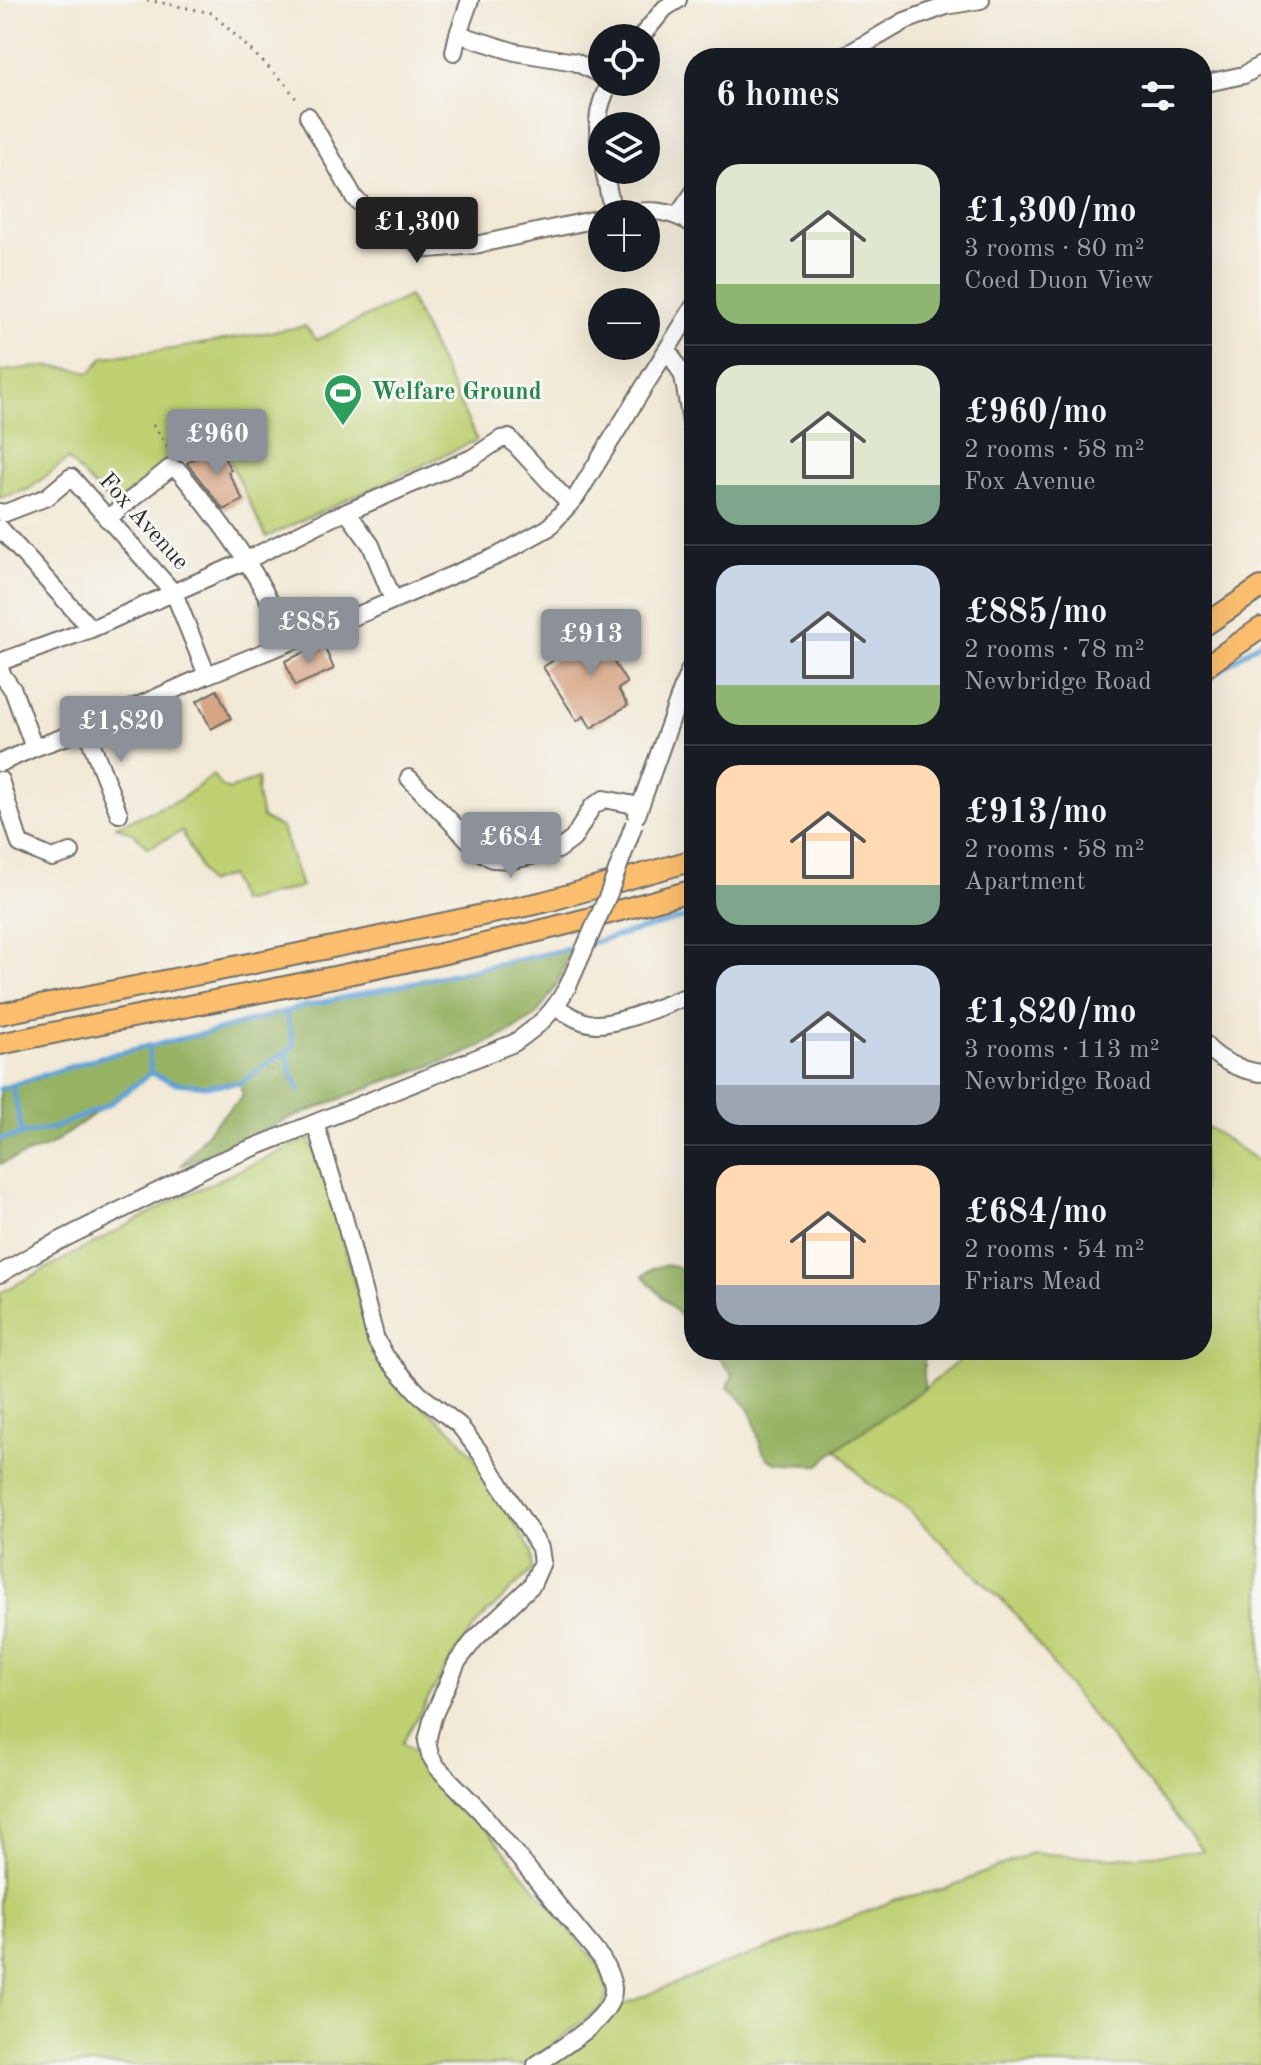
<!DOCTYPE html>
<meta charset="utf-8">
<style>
:root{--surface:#171b24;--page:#242831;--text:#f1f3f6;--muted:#9ea1a6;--line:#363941;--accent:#8c9099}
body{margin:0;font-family:"Old Standard TT",serif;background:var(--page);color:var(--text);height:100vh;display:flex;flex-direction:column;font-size:30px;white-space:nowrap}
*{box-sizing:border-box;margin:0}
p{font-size:26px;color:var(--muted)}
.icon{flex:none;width:44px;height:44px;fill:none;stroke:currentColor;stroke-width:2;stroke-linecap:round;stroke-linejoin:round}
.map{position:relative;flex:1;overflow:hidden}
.panel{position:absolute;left:684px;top:48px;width:528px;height:1312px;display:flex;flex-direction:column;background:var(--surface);border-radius:32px;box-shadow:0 8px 32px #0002}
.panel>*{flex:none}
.buttons{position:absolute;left:588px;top:24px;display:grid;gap:16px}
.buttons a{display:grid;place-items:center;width:72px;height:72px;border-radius:50%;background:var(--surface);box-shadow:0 8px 32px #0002;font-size:40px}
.price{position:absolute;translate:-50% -68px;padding:0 18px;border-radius:8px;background:var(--accent);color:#fff;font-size:26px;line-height:52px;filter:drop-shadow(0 2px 4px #0008)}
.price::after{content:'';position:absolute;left:50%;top:48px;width:24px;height:18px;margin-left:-12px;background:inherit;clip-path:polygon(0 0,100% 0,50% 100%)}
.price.on{background:#222;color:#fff}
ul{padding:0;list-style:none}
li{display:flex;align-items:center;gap:24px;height:200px;padding:0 32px}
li+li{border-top:2px solid var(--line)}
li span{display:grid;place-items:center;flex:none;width:224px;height:160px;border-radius:24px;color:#555}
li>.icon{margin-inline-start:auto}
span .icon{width:96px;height:96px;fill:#fffc;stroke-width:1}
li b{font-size:34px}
h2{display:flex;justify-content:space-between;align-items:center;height:96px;padding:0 32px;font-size:34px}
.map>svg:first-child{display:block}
</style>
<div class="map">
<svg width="1261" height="2065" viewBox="0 0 1261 2065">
<rect width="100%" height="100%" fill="#f6f6f2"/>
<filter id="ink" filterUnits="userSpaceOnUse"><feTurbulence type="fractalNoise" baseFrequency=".0125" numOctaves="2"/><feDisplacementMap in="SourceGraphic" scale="16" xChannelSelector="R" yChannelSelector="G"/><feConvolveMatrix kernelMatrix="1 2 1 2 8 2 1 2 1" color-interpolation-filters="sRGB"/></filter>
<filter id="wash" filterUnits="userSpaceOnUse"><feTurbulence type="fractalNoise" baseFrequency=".006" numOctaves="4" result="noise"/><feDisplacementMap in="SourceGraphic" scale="32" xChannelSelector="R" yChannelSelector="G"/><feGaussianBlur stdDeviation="1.8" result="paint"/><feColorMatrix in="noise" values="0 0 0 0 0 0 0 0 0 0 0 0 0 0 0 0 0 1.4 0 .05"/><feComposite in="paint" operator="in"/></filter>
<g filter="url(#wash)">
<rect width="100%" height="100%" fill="#f2e9d6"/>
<path fill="#bed072" stroke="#747e4e" stroke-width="2" d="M 409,296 L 477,440 L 266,537 L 208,415 L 174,432 L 182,450 L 113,507 L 68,459 L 29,489 L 0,498 L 0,372 C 31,366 59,364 90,373 L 104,357 L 166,350 L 305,326 L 317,340 Z
M 213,775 L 222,787 L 229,790 L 258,778 L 257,794 L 262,818 L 282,828 L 301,887 L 240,902 L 229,875 L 207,883 L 182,831 L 148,848 L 136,835 L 116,826 L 181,799 Z
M 1208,1127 L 1261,1163 L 1261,2065 L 547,2065 L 622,2005 L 716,1967 L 821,1930 L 897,1899 L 945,1889 L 1031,1853 L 1113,1858 L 1203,1851 L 1075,1695 L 1013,1611 L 908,1510 L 866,1482 L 837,1449 L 924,1389 L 972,1350 L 1202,1350 L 1202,1134 Z
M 309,1138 L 324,1174 L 357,1292 L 371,1352 L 390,1380 L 455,1433 L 474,1457 L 532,1552 L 532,1570 L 479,1621 L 452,1658 L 402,1743 L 414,1752 L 473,1813 L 598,1964 L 608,1990 L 603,2006 L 525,2065 L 0,2065 L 0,1293 L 169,1203 Z"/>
<path fill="#96b264" stroke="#606e48" stroke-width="2" d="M 573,948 L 555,988 L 536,1015 L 514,1030 L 460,1056 L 386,1081 L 286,1120 L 181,1166 L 212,1126 L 243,1096 L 240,1083 C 204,1086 186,1088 151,1073 L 51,1145 L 0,1164 L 0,1089 L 101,1057 L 211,1032 L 305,1006 Z
M 664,1265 L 681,1268 L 694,1276 L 694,1331 L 643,1276 L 652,1269 Z
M 711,1350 L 924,1350 L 924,1389 L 837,1449 L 819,1465 C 805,1464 786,1466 774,1462 C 757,1456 759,1427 750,1412 C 744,1401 738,1395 728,1388 L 733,1374 Z"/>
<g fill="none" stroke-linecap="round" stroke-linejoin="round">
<path stroke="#61a2d5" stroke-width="5" d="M 1202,684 L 1261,641
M 591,943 L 694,915
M 148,1046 L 151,1073
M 286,1051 L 291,1073 L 300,1090
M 13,1086 L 22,1135
M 0,1089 L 101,1057 L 211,1032 L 305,1006 L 581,946
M 0,1139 L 54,1128 L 108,1105 L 151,1073 L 174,1083 L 205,1086 L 240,1083 L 294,1046 L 286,1012"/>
</g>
<g id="blocks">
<path fill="#d7a484" d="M 217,446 L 231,470 L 228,472 L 243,500 L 224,510 L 187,463 Z
M 614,622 L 626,641 L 608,653 L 627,683 L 618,689 L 628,705 L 591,728 L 584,716 L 577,721 L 543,667 Z
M 323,644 L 334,669 L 295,686 L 285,661 Z
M 217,690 L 231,718 L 211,729 L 197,701 Z"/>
</g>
</g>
<g filter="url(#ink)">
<use href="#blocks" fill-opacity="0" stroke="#716e67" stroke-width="2"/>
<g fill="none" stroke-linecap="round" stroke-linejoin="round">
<defs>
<path id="minor" d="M 458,34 L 515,52 L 575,62 L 602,75
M 640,38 L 665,8 L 678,0
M 454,52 L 458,34 L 470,0
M 841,58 L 905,21 L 946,6 L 981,0
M 1202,84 L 1244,75 L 1261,65
M 308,116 L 355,199 L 393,230 L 429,249 L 475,245 L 602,218
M 602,159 C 596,127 595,112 610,82
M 604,170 L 613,214
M 621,214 C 650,209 669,209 694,225
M 678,215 L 694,192
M 668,350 L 683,376 L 694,439
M 0,512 L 5,513 L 47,497 L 71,477 L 174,593 L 207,675
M 347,512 L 472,458 L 501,439 L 509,438 L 570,504
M 107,519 L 170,468 L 179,471 C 222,523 264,578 288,643
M 0,528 L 91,629 L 0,662
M 91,629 L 243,562 L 331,518 L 347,512 L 371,545 L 393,600
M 0,669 L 3,676 L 13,690 L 34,748
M 86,729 L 119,814
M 0,763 L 34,748 L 86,729 L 207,675 L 368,611 L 499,555 L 548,528 L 576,497 L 694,306
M 409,778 L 479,851 L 492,859 L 513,860 L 558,850 L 573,839 L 592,807 L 604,799 L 640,806
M 0,780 L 20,844 L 52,858 L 71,852
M 637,815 L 685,681 L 694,660
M 556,1007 C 568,1014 582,1024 597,1024 C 622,1024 668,1003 694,994
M 1202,1041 C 1215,1059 1239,1070 1261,1073
M 315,1123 L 344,1217 L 376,1340 L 386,1357 L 419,1394 L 459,1425 L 482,1455 L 540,1548 L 542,1562 L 532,1585 L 475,1639 L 457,1662 L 433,1717 L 427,1741 L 430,1755 L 437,1767 L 481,1812 L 602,1959 C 607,1968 612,1978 613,1988 C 615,2019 558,2049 536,2065
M 0,1274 L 39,1251 L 215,1163 L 514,1043 C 540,1025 553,1013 568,986"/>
<path id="major" d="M 1202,627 L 1261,587
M 1202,669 L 1261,628
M 0,1014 L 328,948 L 544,902 L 694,860
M 0,1044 C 111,1020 223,1000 334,977 C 455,952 575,924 694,890"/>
</defs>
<use href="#minor" stroke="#716e67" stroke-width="20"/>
<use href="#major" stroke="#716e67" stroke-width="24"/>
<path stroke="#716e67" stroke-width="3" stroke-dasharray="2 6" stroke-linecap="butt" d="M 147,0 L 212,13 L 285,83 L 299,103
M 153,425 L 172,452"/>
<use href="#minor" stroke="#fff" stroke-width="16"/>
<use href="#major" stroke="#fabe6e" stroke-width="20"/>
<defs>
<path id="minor-bridge" d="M 568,986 L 609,893 L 634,824"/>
</defs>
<use href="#minor-bridge" stroke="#716e67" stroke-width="20" stroke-linecap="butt"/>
<use href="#minor-bridge" stroke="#fff" stroke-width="16"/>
</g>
</g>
<defs>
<symbol id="stadium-pin" viewBox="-11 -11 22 30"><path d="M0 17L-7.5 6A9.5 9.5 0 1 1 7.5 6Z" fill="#2e9e5b" stroke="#f6f6f2"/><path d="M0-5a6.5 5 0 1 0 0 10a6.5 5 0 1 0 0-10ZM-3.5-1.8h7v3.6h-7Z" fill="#fff"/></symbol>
</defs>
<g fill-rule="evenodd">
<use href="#stadium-pin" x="321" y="371" width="44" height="60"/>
</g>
<g text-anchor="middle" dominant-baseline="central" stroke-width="6" stroke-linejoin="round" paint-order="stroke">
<g font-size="24" font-weight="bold" fill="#27864d" stroke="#f6f6f2" text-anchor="start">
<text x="371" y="393">Welfare Ground</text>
</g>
<g font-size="24" fill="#2b2b2b" stroke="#f6f6f2">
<text transform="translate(143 522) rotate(48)">Fox Avenue</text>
</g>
</g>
</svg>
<div class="buttons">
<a><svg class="icon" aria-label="locate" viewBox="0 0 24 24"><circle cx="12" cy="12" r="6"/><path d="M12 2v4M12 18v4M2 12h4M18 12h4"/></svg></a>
<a><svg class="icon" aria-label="layers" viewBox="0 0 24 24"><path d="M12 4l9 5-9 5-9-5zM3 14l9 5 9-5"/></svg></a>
<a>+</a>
<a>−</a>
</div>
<b class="price on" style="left:417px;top:265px">£1,300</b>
<b class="price" style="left:217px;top:477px">£960</b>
<b class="price" style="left:309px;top:665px">£885</b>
<b class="price" style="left:591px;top:677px">£913</b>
<b class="price" style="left:121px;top:764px">£1,820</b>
<b class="price" style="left:511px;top:880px">£684</b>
<section class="panel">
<h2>6 homes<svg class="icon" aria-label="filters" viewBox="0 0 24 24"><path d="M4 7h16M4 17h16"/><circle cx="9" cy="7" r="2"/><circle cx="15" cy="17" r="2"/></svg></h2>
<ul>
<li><span style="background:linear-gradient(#dfe7d0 75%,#8fb573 0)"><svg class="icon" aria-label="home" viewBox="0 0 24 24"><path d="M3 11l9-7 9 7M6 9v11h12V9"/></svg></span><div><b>£1,300/mo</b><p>3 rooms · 80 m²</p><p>Coed Duon View</p></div></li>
<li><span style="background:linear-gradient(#dfe7d0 75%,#7fa58c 0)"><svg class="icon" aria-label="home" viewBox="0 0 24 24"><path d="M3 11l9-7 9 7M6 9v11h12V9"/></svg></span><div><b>£960/mo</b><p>2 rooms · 58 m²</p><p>Fox Avenue</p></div></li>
<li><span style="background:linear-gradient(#c9d6e8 75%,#8fb573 0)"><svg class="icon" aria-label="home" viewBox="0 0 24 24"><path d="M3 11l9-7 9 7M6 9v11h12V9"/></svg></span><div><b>£885/mo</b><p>2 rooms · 78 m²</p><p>Newbridge Road</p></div></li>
<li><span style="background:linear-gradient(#ffd9b3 75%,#7fa58c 0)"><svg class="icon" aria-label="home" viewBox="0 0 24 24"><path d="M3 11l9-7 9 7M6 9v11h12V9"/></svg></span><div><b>£913/mo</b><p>2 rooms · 58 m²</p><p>Apartment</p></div></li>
<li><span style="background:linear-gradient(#c9d6e8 75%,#9aa5b1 0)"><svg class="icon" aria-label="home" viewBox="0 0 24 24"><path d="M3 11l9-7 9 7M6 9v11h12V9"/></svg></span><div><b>£1,820/mo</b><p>3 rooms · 113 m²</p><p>Newbridge Road</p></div></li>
<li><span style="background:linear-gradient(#ffd9b3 75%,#9aa5b1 0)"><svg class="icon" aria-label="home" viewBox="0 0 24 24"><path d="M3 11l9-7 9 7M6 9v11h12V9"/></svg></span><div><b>£684/mo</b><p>2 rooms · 54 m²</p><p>Friars Mead</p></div></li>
</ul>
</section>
</div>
